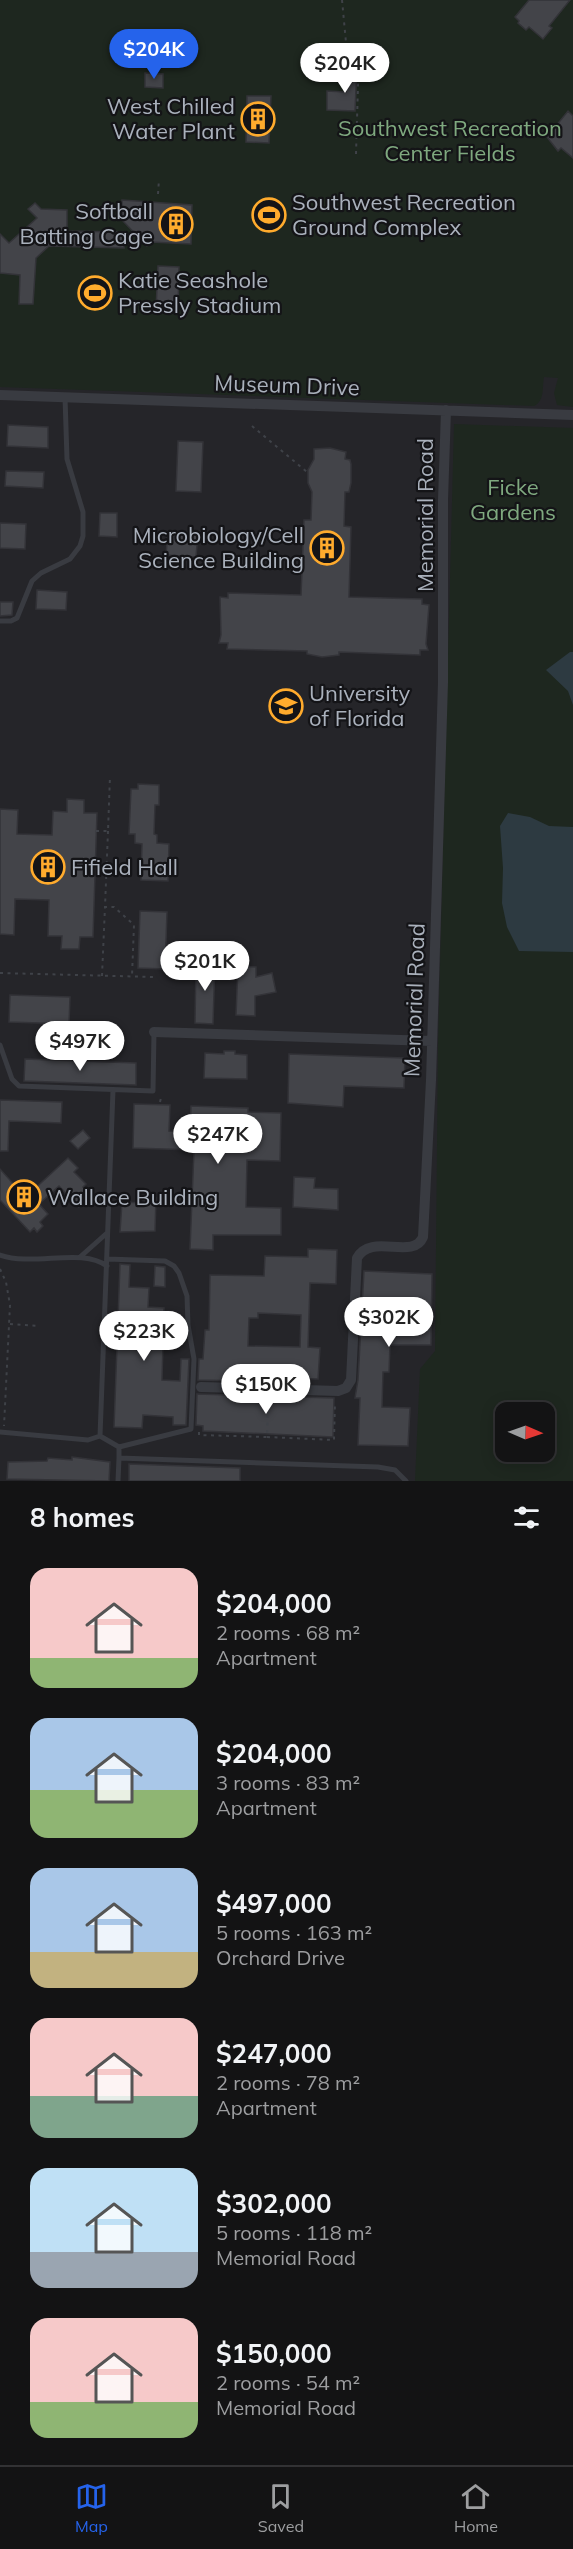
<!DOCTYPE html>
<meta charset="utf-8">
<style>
:root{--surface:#131314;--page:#202022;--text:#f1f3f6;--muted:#9d9ea0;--line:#323234;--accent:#2563eb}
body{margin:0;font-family:Mulish,sans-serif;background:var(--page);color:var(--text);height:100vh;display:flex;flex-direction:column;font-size:22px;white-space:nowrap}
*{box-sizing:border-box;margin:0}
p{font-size:20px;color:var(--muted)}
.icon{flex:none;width:33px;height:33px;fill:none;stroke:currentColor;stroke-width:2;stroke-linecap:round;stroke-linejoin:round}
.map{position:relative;height:1481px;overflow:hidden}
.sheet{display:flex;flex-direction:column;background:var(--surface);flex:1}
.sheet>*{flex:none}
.needle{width:39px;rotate:92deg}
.tools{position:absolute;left:495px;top:1402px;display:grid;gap:12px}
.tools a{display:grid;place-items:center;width:60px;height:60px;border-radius:12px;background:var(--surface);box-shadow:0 3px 15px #0003,0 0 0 2px var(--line);font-size:30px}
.price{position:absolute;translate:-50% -51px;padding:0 14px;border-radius:21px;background:#fff;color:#222;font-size:20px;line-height:39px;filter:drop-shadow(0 2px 3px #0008)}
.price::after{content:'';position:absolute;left:50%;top:36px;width:18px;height:14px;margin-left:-9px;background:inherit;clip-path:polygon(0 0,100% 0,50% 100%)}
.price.on{background:var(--accent);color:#fff}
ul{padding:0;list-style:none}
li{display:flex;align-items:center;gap:18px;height:150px;padding:0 30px}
li span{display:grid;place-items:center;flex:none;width:168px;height:120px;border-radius:18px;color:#555}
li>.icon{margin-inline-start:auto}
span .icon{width:72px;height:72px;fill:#fffc;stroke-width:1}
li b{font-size:26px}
h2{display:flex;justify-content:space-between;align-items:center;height:72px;padding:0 30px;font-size:26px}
.tab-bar{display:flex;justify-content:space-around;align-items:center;height:84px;border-top:2px solid var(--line);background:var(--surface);font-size:16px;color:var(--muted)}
.tab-bar a{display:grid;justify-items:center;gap:3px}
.tab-bar .on{color:var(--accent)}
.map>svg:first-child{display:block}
</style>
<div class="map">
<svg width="573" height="1481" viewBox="0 0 573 1481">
<rect width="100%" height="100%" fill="#19191b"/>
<path fill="#252529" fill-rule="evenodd" d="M 0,0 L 573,0 L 573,1481 L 0,1481 ZM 506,1413 L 544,1413 L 544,1452 L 506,1452 Z"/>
<path fill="#1e271f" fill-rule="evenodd" d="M 0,0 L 573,0 L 573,407 L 557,405 L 554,393 L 558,378 L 544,377 C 542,387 545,401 534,406 L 0,387 Z
M 454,424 L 573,428 L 573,1481 L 415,1481 L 420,1369 L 435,1351 L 438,1044 ZM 506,1413 L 544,1413 L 544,1452 L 506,1452 Z"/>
<path fill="#2d3a41" d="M 570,652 L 573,652 L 573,705 L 568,691 L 546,670 Z
M 508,813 L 530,817 L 549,826 L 573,827 L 573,952 L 519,951 L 507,927 L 502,903 L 503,868 L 500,826 Z"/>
<path fill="#434449" stroke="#333338" stroke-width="1.5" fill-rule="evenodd" d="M 529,0 L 570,0 L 549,26 L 552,28 L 543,39 L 529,27 L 526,30 L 518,23 L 519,21 L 515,17 Z
M 347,66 L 357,66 L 355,111 L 327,110 L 327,91 L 346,92 Z
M 145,73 L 163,74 L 163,88 L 145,87 Z
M 247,96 L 271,96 L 269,143 L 246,142 Z
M 568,111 L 573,116 L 573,158 L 561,148 L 558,151 L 547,137 Z
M 122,200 L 192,205 L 191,244 L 151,242 L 147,246 L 122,220 Z
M 35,203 L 41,209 L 67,210 L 67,231 L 124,232 L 124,248 L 49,246 L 36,258 L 33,304 L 19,304 L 20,275 L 0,273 L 0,234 L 9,243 L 37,218 L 28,209 Z
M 158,266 L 179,267 L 178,310 L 156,310 Z
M 8,425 L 48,427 L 48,448 L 7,446 Z
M 178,441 L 203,442 L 201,492 L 176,491 Z
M 330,448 L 346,452 L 345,459 L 350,460 L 351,464 L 351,483 L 349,492 L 345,492 L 344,526 L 351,527 L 349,597 L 422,599 L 422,604 L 429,605 L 426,644 L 428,650 L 420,650 L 420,655 L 339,652 L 339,655 L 322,657 L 307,654 L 307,651 L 227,649 L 228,643 L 219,643 L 221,635 L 220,597 L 228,598 L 228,593 L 301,595 L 304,520 L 311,520 L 312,492 L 308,483 L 308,470 L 314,459 L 314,449 Z
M 6,471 L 44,472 L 43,488 L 5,486 Z
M 100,513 L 117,513 L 117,537 L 99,536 Z
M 0,523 L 26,524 L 25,549 L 0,548 Z
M 168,531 L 198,533 L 196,557 L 166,555 Z
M 37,590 L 67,592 L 66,610 L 36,609 Z
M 0,602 L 13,602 L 12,615 L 0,616 Z
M 138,784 L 159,785 L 159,805 L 155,805 L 154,834 L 157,835 L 157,843 L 169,844 L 168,881 L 141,880 L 142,844 L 135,843 L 135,834 L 129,834 L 131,789 L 138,789 Z
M 67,799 L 84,800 L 84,813 L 97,813 L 93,937 L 80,937 L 79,949 L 61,949 L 62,936 L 48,936 L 49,900 L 15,899 L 14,935 L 0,934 L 0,809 L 18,810 L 17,834 L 52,835 L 53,811 L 67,812 Z
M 140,911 L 167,912 L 165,969 L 138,968 Z
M 196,960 L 215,961 L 213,1024 L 195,1023 Z
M 238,966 L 256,967 L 256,977 L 272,973 L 276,992 L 255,996 L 255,1016 L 236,1015 Z
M 10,995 L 70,997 L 69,1024 L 9,1022 Z
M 224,1051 L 235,1051 L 235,1054 L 247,1055 L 247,1079 L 204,1078 L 205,1053 L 224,1054 Z
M 289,1054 L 405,1058 L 404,1088 L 344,1086 L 343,1107 L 288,1103 Z
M 25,1059 L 136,1063 L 136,1085 L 24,1081 Z
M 0,1100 L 62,1102 L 61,1123 L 9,1121 L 8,1151 L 0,1151 Z
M 134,1104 L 170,1105 L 169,1131 L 190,1132 L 191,1106 L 248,1108 L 248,1112 L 281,1113 L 280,1161 L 247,1160 L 246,1205 L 246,1207 L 281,1208 L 281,1235 L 213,1235 L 213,1250 L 190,1249 L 194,1150 L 133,1148 Z
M 83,1130 L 90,1138 L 78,1149 L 70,1141 Z
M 68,1158 L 78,1168 L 74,1172 L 86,1184 L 83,1187 L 91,1196 L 79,1207 L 59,1186 L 39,1204 L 48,1214 L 40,1222 L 43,1226 L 37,1232 L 34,1228 L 30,1232 L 0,1200 L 0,1169 L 18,1189 L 22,1185 L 30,1193 Z
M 294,1177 L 315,1178 L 314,1188 L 338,1189 L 338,1210 L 293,1207 Z
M 143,1197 L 156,1198 L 155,1231 L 120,1232 L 122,1202 L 143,1203 Z
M 308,1249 L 337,1250 L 336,1284 L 310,1283 L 308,1347 L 320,1348 L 318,1379 L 289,1378 L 289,1382 L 198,1380 L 199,1359 L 203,1359 L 205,1330 L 209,1330 L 210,1275 L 264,1276 L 265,1256 L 308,1257 ZM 258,1313 L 301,1315 L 300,1347 L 248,1346 L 249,1318 L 258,1318 Z
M 120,1264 L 130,1265 L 129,1287 L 149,1288 L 148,1307 L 164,1308 L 162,1380 L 180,1381 L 181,1359 L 189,1359 L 186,1425 L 173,1425 L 173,1417 L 143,1415 L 142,1428 L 114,1427 Z
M 155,1266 L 165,1267 L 165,1287 L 154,1286 Z
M 364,1271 L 432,1274 L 431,1345 L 390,1345 L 389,1372 L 383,1372 L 382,1407 L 410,1408 L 408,1446 L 358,1445 L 360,1398 L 355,1398 L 358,1380 Z
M 197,1394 L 334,1398 L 333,1437 L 203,1431 L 203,1426 L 196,1425 Z
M 72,1457 L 110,1462 L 109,1481 L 7,1479 L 8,1462 L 47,1461 L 48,1458 L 72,1460 Z
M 129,1464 L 240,1468 L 240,1481 L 129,1481 Z"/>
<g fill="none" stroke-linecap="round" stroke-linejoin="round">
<path stroke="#3f4248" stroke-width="2" stroke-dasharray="3 4.5" stroke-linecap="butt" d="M 342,0 L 347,53
M 356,154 L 359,52
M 158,194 L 159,179
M 252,426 L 307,472
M 96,831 L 108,831 L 110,776
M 108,831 L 105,907 L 114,907 L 134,925 L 132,976
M 0,973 L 154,977
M 102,976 L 105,907
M 160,1102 L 161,1098
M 0,1269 L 6,1282 L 10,1305 L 4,1426
M 10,1324 L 38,1326
M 199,1432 L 199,1435 L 267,1437 L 268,1400
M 267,1437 L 334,1440 L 335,1402"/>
<path stroke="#393b41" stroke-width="5" d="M 0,621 L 11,621 L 17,618 L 32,581 L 41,573 L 70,559 L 80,546 L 83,536 L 83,512 L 67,459 L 65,397
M 0,1045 L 12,1079 L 19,1086 L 153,1091 L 154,1032
M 0,1255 C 34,1267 81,1247 107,1266
M 80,1257 L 107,1233
M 0,1432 L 88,1440 L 100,1436 L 119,1447 L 191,1429 L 194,1359 L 188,1325 L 187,1296 L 179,1273 L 174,1266 L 165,1261 L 107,1259
M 100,1436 L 113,1090
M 119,1447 L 119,1458 L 378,1467 L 395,1470 L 406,1481
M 118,1481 L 119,1458"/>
<path stroke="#393b41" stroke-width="10" d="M 0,395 L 573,415
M 154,1032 L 432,1041
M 201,1387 L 338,1391 L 346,1388 L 351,1380 L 357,1258 C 371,1232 413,1261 423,1237 L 431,1080 L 443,682 L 443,500 L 446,410"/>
</g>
<defs>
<symbol id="building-ring" viewBox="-11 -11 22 22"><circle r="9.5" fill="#141417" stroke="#ffab2d" stroke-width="1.5"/><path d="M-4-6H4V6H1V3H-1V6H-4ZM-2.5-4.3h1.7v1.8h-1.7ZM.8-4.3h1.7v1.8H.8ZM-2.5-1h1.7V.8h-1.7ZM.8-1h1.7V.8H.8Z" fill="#ffab2d"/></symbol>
<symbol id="stadium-ring" viewBox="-11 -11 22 22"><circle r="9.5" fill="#141417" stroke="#ffab2d" stroke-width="1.5"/><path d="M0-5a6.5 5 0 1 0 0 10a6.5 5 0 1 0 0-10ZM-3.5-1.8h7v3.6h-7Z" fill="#ffab2d"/></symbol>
<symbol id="university-ring" viewBox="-11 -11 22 22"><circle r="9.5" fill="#141417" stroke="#ffab2d" stroke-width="1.5"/><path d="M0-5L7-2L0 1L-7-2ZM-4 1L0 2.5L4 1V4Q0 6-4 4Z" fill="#ffab2d"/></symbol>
</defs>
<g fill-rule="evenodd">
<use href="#building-ring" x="239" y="100" width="38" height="38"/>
<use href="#stadium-ring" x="250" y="196" width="38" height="38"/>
<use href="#building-ring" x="157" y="205" width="38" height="38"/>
<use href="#stadium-ring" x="76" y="274" width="38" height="38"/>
<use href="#building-ring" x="308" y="529" width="38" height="38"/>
<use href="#university-ring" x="267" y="687" width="38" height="38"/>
<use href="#building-ring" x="29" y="848" width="38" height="38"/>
<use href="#building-ring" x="5" y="1178" width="38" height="38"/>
</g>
<g text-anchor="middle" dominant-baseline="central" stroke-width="4.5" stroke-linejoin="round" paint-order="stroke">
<g font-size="22" fill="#aab1bc" stroke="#141417" text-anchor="start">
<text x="235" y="106" text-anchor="end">West Chilled<tspan x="235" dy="25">Water Plant</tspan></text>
<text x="292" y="202">Southwest Recreation<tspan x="292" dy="25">Ground Complex</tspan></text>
<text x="153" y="211" text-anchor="end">Softball<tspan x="153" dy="25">Batting Cage</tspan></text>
<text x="118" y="280">Katie Seashole<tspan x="118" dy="25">Pressly Stadium</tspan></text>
<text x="304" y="535" text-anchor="end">Microbiology/Cell<tspan x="304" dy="25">Science Building</tspan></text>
<text x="309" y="693">University<tspan x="309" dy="25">of Florida</tspan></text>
<text x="71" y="867">Fifield Hall</text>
<text x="47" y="1197">Wallace Building</text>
</g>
<g font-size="22" fill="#7fa97f" stroke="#141417">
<text x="450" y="128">Southwest Recreation<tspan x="450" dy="25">Center Fields</tspan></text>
<text x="513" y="487">Ficke<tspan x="513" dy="25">Gardens</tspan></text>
</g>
<g font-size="22" fill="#aab1bc" stroke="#141417">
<text transform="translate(287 385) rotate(2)">Museum Drive</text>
<text transform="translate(425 515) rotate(-90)">Memorial Road</text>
<text transform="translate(414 1000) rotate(-88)">Memorial Road</text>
</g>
</g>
</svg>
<div class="tools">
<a><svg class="needle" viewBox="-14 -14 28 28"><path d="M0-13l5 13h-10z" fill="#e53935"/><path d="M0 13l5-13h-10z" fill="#9d9ea0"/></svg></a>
</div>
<b class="price on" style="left:154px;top:80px">$204K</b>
<b class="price" style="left:345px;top:94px">$204K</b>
<b class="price" style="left:205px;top:992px">$201K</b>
<b class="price" style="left:80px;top:1072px">$497K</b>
<b class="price" style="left:218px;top:1165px">$247K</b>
<b class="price" style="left:389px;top:1348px">$302K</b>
<b class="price" style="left:144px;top:1362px">$223K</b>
<b class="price" style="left:266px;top:1415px">$150K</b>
</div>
<section class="sheet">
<h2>8 homes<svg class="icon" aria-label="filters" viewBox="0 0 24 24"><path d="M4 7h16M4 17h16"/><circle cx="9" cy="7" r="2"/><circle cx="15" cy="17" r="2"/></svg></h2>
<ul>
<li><span style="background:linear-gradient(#f6c9c9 75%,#8fb573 0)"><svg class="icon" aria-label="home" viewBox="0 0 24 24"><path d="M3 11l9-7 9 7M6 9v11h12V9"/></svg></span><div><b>$204,000</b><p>2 rooms · 68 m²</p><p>Apartment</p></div></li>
<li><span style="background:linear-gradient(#a9c7e8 60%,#8fb573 0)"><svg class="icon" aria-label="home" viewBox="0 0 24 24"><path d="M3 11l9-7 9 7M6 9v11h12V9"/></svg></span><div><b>$204,000</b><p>3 rooms · 83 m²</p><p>Apartment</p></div></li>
<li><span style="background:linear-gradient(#a9c7e8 70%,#c2b280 0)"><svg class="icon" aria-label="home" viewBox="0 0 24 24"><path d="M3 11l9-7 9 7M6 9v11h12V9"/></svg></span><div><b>$497,000</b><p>5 rooms · 163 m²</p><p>Orchard Drive</p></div></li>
<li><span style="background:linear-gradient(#f6c9c9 65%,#7fa58c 0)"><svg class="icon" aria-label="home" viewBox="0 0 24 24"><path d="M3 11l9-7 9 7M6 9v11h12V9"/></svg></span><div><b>$247,000</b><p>2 rooms · 78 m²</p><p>Apartment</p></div></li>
<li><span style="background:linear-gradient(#bfe0f5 70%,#9aa5b1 0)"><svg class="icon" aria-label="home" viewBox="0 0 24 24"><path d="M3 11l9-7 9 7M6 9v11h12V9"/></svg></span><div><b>$302,000</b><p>5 rooms · 118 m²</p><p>Memorial Road</p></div></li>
<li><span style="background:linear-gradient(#f6c9c9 70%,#8fb573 0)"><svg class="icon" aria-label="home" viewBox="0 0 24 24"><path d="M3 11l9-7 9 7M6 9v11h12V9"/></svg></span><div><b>$150,000</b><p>2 rooms · 54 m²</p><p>Memorial Road</p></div></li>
</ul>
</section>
<nav class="tab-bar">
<a class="on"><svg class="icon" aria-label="map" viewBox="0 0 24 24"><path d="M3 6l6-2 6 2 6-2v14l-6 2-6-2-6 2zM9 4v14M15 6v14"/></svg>Map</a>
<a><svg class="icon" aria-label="saved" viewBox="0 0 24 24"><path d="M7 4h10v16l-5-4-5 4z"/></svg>Saved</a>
<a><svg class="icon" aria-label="home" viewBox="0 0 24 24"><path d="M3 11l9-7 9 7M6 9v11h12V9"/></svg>Home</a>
</nav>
